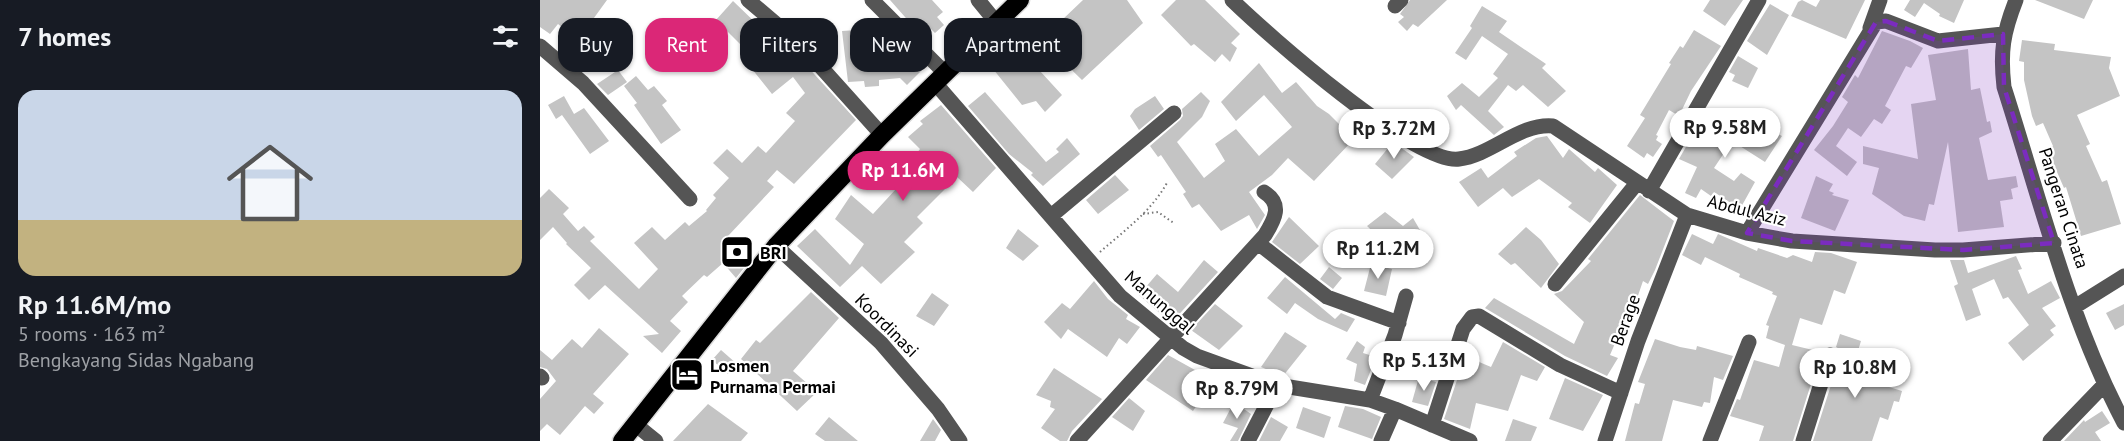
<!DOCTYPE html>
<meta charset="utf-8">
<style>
:root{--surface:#171b24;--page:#20242c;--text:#f1f3f6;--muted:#9ea1a6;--line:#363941;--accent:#db2777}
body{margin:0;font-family:"PT Sans",sans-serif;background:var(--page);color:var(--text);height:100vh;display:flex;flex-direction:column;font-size:22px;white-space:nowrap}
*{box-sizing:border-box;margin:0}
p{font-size:20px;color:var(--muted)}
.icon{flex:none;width:33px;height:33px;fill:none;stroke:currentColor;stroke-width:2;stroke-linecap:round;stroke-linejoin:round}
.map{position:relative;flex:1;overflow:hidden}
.drawer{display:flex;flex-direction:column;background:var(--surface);width:540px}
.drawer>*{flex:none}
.guide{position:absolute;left:18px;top:18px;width:570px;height:54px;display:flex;gap:12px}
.price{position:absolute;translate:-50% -51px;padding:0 14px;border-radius:21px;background:#fff;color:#222;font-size:20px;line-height:39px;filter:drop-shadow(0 2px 3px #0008)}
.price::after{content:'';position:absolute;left:50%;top:36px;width:18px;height:14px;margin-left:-9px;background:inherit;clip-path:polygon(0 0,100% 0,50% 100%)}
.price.selected{background:var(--accent);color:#fff}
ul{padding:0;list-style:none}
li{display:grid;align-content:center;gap:12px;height:318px;padding:0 18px}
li+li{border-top:2px solid var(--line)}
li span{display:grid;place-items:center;height:186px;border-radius:18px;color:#555}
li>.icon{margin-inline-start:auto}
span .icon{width:108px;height:108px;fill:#fffc;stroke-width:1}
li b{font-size:26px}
h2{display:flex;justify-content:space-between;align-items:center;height:72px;padding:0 18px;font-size:26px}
.pill{padding:0 21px;border-radius:18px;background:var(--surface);box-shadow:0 2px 4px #0004;font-size:21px;line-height:54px}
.pill.selected{background:var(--accent);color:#fff}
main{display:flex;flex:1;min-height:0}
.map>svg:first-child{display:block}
</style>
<main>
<section class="drawer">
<h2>7 homes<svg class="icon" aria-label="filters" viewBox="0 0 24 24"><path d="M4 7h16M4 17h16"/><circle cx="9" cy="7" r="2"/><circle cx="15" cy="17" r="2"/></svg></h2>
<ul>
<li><span style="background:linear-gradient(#c9d6e8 70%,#c2b280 0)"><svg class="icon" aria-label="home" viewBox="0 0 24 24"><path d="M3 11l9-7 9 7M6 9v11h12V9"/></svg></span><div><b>Rp 11.6M/mo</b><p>5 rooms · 163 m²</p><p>Bengkayang Sidas Ngabang</p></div></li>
</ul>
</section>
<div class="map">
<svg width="1584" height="441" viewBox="0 0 1584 441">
<rect width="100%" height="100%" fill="#fff"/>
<path fill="#c4c4c4" d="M 0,0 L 67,0 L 38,40 L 18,24 L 10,34 L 0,27 Z
M 350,0 L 392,0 L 403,12 L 397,17 L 404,25 L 395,33 L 388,26 L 380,34 Z
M 543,0 L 587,0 L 603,23 L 542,80 L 501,40 Z
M 636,0 L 665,0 L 700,34 L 691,43 L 697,48 L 690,62 L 682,54 L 675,62 L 654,44 L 651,46 L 621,15 Z
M 870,0 L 907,0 L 878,27 L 873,24 L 867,31 L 858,22 L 864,17 L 860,14 Z
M 1170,0 L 1203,0 L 1185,26 L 1163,11 Z
M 1262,0 L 1276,7 L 1280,0 L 1325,0 L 1306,39 L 1251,16 L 1258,2 Z
M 1370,0 L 1424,0 L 1414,23 L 1399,16 L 1400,14 L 1384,3 L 1375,17 L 1364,10 Z
M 1495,0 L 1553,0 L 1544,19 Z
M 193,1 L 220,27 L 222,25 L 255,53 L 316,120 L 254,184 L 237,170 L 227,181 L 234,187 L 188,236 L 208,261 L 202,266 L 204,268 L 196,278 L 183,263 L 167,277 L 164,275 L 142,296 L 148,302 L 130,321 L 141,331 L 122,353 L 103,336 L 119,334 L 65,285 L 49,300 L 34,285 L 51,268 L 26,244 L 27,243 L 13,227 L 0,240 L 0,198 L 9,189 L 29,208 L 23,214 L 38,231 L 44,226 L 55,237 L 50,241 L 99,289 L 118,269 L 94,243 L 112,227 L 125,240 L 145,222 L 149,226 L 167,211 L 166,210 L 176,198 L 173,195 L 189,178 L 173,163 L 187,149 L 202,163 L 218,146 L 226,153 L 255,121 L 246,113 L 265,93 L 253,77 L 232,94 L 212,69 L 219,63 L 176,20 Z
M 1230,4 L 1249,15 L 1227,55 L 1207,41 Z
M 942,6 L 967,21 L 959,32 L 1006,64 L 1002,68 L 1026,91 L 1008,107 L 983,85 L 976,91 L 968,85 L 948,111 L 964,127 L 954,135 L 921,105 L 916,110 L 907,96 L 922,83 L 939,97 L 958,78 L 953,74 L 968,54 L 942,36 L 926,60 L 915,53 L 932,28 L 930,26 Z
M 346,28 L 385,67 L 367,85 L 360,78 L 339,80 L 339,86 L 325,87 L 324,81 L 308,82 L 302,31 Z
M 1154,30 L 1181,46 L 1151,91 L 1139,116 L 1129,110 L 1116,135 L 1118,136 L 1116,140 L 1122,144 L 1113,157 L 1107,153 L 1104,158 L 1087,146 L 1105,118 L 1100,115 L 1131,64 L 1129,63 L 1140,46 L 1143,48 Z
M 1342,31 L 1370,41 L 1383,48 L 1371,68 L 1366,66 L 1345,106 L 1351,110 L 1342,124 L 1334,119 L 1321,137 L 1308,128 L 1296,146 L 1317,162 L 1307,176 L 1274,150 L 1293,126 L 1308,102 L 1302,97 L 1315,75 L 1318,78 Z
M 1482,40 L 1515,44 L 1514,50 L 1571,57 L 1569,68 L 1580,96 L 1537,115 L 1550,144 L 1546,146 L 1562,182 L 1567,180 L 1581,224 L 1541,236 L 1526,187 L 1524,188 L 1507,149 L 1513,146 L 1503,123 L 1496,126 L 1492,116 L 1484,80 L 1484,62 L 1479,61 Z
M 449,46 L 463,63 L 478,47 L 522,95 L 505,112 L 496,101 L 482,105 L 441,54 Z
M 1428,49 L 1431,90 L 1440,88 L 1447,122 L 1450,121 L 1452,132 L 1439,138 L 1448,180 L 1476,176 L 1478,187 L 1471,189 L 1473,199 L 1460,201 L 1464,227 L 1418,232 L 1408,142 L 1394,205 L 1389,204 L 1385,221 L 1364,216 L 1332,194 L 1339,168 L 1323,164 L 1323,146 L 1378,159 L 1371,104 L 1396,100 L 1388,55 Z
M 1198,56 L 1218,68 L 1208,88 L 1192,81 L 1195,75 L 1189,72 Z
M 719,63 L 742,93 L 756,82 L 777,106 L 789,114 L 814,139 L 774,181 L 748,158 L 732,175 L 709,192 L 725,215 L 717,229 L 709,215 L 681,231 L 659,204 L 652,208 L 643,194 L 646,192 L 621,155 L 618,157 L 610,146 L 640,120 L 643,116 L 642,109 L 661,92 L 670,101 L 662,117 L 637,142 L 664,178 L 685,161 L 675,144 L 696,129 L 719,156 L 752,127 L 724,95 L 696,121 L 681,102 Z
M 78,70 L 87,82 L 68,95 L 57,84 Z
M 96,76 L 108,90 L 114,86 L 127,101 L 122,105 L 141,130 L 121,144 L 94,105 L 97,103 L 84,86 Z
M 445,92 L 506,162 L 519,152 L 516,149 L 527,138 L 540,154 L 503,186 L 491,175 L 493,173 L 469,154 L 428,106 Z
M 24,96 L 34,114 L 44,108 L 69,141 L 50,154 L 22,115 L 16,119 L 8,105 Z
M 615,96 L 624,109 L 599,130 L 590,116 L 595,109 Z
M 401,105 L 456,168 L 433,192 L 417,177 L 377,217 L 383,223 L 364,242 L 375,252 L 341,284 L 322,266 L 300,287 L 257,246 L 275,229 L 310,265 L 324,244 L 295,219 L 311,195 L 333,214 L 356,189 L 351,186 L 380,149 L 368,137 L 383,124 L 380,121 Z
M 1192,118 L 1204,126 L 1208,123 L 1219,129 L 1221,125 L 1242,136 L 1225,162 L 1192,141 L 1174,168 L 1194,181 L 1201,173 L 1215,182 L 1200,209 L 1174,192 L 1171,196 L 1161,189 L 1156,198 L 1145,193 L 1157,167 L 1139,159 L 1159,124 L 1180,135 Z
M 1007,136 L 1023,158 L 1029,149 L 1055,172 L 1058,168 L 1077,185 L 1050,223 L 1028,207 L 1032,203 L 999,179 L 972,197 L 963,188 L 938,207 L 919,182 L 941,168 L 948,178 L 977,156 L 974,152 L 996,138 Z
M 853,142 L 874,157 L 852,179 L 835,164 Z
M 575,175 L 589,190 L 558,214 L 546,200 Z
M 1276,176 L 1293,184 L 1289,191 L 1294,193 L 1292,195 L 1309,200 L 1295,231 L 1261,218 Z
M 1100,195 L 1134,221 L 1115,270 L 1108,284 L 1103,281 L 1093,310 L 1091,309 L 1079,334 L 1070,355 L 1078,358 L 1067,376 L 1025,356 L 945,308 L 954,298 L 1034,344 L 1044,322 L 1014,294 L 1022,291 L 1051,261 L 1048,259 Z
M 845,212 L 863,226 L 873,218 L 884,237 L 858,256 L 827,226 Z
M 749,217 L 779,246 L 760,264 L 732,242 Z
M 986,227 L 1001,240 L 1019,264 L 1001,288 L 975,263 L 971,265 L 958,254 Z
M 478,229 L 499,246 L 483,261 L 466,248 Z
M 1152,234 L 1173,244 L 1178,234 L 1217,251 L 1218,248 L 1247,258 L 1253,255 L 1272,262 L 1275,252 L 1291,253 L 1317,262 L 1305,294 L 1294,290 L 1282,325 L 1260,318 L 1252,345 L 1281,352 L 1253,441 L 1219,441 L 1224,426 L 1190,416 L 1197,399 L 1200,400 L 1214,360 L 1239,367 L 1245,345 L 1226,338 L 1229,326 L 1226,325 L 1237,296 L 1232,294 L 1233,292 L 1199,277 L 1200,274 L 1165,257 L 1161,265 L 1142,255 Z
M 1476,256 L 1482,269 L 1478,270 L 1488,294 L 1511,281 L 1520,298 L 1502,308 L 1516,326 L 1510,330 L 1514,335 L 1483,361 L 1468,343 L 1489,325 L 1468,297 L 1463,299 L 1454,279 L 1432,289 L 1441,315 L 1426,321 L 1414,286 L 1418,284 L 1410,260 L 1424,260 L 1428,273 Z
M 664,260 L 678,272 L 631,323 L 599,295 L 617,274 L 638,292 Z
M 831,264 L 852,269 L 846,296 L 824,291 Z
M 789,267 L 802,278 L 793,289 L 780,279 Z
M 745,277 L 795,319 L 801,313 L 815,319 L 807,332 L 778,319 L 755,303 L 747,314 L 727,298 Z
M 554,281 L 568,299 L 588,315 L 586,319 L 600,327 L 587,344 L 579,338 L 567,357 L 528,329 L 521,339 L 504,322 L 522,303 L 530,309 Z
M 271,292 L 299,318 L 253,371 L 277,392 L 257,411 L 201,359 L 216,340 L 220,343 Z
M 392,293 L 409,305 L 394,326 L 376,316 Z
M 675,304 L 703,326 L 679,350 L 651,330 Z
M 1584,304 L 1584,325 L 1575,330 L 1566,313 Z
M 59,328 L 89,354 L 53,394 L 64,403 L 54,414 L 45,406 L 20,435 L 7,424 L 0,431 L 0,399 L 16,381 L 7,369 L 0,367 L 0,350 L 12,360 L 32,339 L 42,348 Z
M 745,332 L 767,346 L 743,376 L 721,367 Z
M 1300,334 L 1321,341 L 1317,354 L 1335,359 L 1330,378 L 1333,382 L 1362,391 L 1359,402 L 1354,401 L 1348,420 L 1340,417 L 1332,441 L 1273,441 L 1292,382 L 1295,384 L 1305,352 L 1296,347 Z
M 1115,339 L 1140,347 L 1156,350 L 1157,346 L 1193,356 L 1183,380 L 1174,377 L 1170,403 L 1164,402 L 1162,407 L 1133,400 L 1122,441 L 1085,441 L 1095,403 L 1099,404 L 1105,384 L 1098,382 Z
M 817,341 L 825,347 L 823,353 L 836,357 L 825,385 L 814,381 L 817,364 L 806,359 Z
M 963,342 L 1005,367 L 997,381 L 981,375 L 968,411 L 936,403 L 930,429 L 904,419 L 925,356 L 951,367 Z
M 181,350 L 197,364 L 188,374 L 172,360 Z
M 628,355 L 673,380 L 653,411 L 606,380 Z
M 514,368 L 562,399 L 532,431 L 527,441 L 520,441 L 501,428 L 515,409 L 510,407 L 511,401 L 496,395 Z
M 879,377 L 896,382 L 888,406 L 872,402 Z
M 1025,378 L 1063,395 L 1043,431 L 1009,419 Z
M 589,398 L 605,411 L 593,431 L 572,417 Z
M 694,402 L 711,414 L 698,441 L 690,441 L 698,428 L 683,423 Z
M 168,404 L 208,433 L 201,441 L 133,441 Z
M 805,406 L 823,409 L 841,417 L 832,439 L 798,427 Z
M 763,407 L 791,417 L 784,438 L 756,428 Z
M 1562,411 L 1570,423 L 1555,432 L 1561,441 L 1524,441 L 1544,420 L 1545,422 Z
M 289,417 L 318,441 L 285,441 L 275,434 Z
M 731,417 L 748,427 L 740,441 L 719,441 Z
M 393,419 L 401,430 L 395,441 L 380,441 Z
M 973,419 L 997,427 L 991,441 L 965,441 Z"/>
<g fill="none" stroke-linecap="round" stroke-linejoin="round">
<defs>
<path id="highway" d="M 82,441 L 236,246 L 342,135 L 480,0"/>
</defs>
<use href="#highway" stroke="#dbdbdb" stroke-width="21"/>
<path stroke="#777" stroke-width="2" stroke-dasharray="1.5 3" stroke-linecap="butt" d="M 603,214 L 618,212 L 635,224
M 560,252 C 585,230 612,211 628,181"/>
<path stroke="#555" stroke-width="15" d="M 208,0 L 262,46 L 342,135
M 332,0 L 405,73
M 438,0 L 456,22
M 692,0 C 727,34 875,165 919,159 C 952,155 979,123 1013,126 L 1147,215 L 1207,233 L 1252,241 L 1395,250 L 1423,250 L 1514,243
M 1476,0 C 1463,33 1460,52 1464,87 C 1500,199 1529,319 1584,423
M 855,6 L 861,0
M 1330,28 L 1340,0
M 0,46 L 43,83 L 150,199
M 395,83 L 580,296 L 643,348 L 657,356 L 737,385 L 830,400 L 855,409 L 930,441
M 1109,191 L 1219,0
M 511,216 L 634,113
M 1207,233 L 1336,22 L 1346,21 L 1398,41 L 1463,34
M 718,243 L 787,297 L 859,323
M 236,246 L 341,343 L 398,409 L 420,441
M 1015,284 L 1097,183
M 1536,306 L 1584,276
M 0,376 L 2,378
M 830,400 L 855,335 L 866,296
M 95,424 L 116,441
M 892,425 L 923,329 L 932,317 L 939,316 L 1020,365 L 1081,393
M 537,441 L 725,235 C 735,219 743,204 724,192
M 708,441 L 737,385
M 841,441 L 855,409
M 1065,441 L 1098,341 L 1147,215
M 1170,441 L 1209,342
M 1263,441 L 1290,355
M 1510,441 L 1564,385"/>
<use href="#highway" stroke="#000" stroke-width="18"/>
</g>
<path fill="#7b2cbf" fill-opacity="0.2" stroke="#7b2cbf" stroke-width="4.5" stroke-dasharray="12 8" stroke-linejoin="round" d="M 1346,21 L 1398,41 L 1463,34 L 1464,87 L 1514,243 L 1423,250 L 1252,241 L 1207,233 L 1336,22 Z"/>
<defs>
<symbol id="bank-square" viewBox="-11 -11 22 22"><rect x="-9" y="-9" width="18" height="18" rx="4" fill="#000" stroke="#fff"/><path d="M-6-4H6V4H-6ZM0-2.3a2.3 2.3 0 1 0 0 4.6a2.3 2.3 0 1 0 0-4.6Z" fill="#fff"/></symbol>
<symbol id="hotel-square" viewBox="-11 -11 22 22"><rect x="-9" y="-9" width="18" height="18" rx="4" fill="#000" stroke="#fff"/><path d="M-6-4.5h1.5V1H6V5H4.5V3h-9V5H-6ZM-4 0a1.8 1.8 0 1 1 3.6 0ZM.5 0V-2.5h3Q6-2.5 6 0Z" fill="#fff"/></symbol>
</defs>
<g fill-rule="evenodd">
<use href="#bank-square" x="178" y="233" width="38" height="38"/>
<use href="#hotel-square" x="128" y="356" width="38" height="38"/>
</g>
<g text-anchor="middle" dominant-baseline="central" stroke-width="4.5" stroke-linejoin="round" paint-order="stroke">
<g font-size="18" fill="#000" stroke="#fff">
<text transform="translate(1524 208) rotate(72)">Pangeran Cinata</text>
<text transform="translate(1207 210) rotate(14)">Abdul Aziz</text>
<text transform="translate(620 302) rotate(41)">Manunggal</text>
<text transform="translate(1085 320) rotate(-70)">Berage</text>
<text transform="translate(347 325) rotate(45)">Koordinasi</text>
</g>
<g font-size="18" font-weight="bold" fill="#000" stroke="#fff" text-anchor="start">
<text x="220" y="252">BRI</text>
<text x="170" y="365">Losmen<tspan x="170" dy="21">Purnama Permai</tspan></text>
</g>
</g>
</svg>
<b class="price" style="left:1185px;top:159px">Rp 9.58M</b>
<b class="price" style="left:854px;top:160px">Rp 3.72M</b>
<b class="price selected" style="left:363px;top:202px">Rp 11.6M</b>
<b class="price" style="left:838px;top:280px">Rp 11.2M</b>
<b class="price" style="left:884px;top:392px">Rp 5.13M</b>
<b class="price" style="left:1315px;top:399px">Rp 10.8M</b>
<b class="price" style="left:697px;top:420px">Rp 8.79M</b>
<div class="guide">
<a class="pill">Buy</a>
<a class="pill selected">Rent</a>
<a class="pill">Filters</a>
<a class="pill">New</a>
<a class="pill">Apartment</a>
</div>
</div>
</main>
